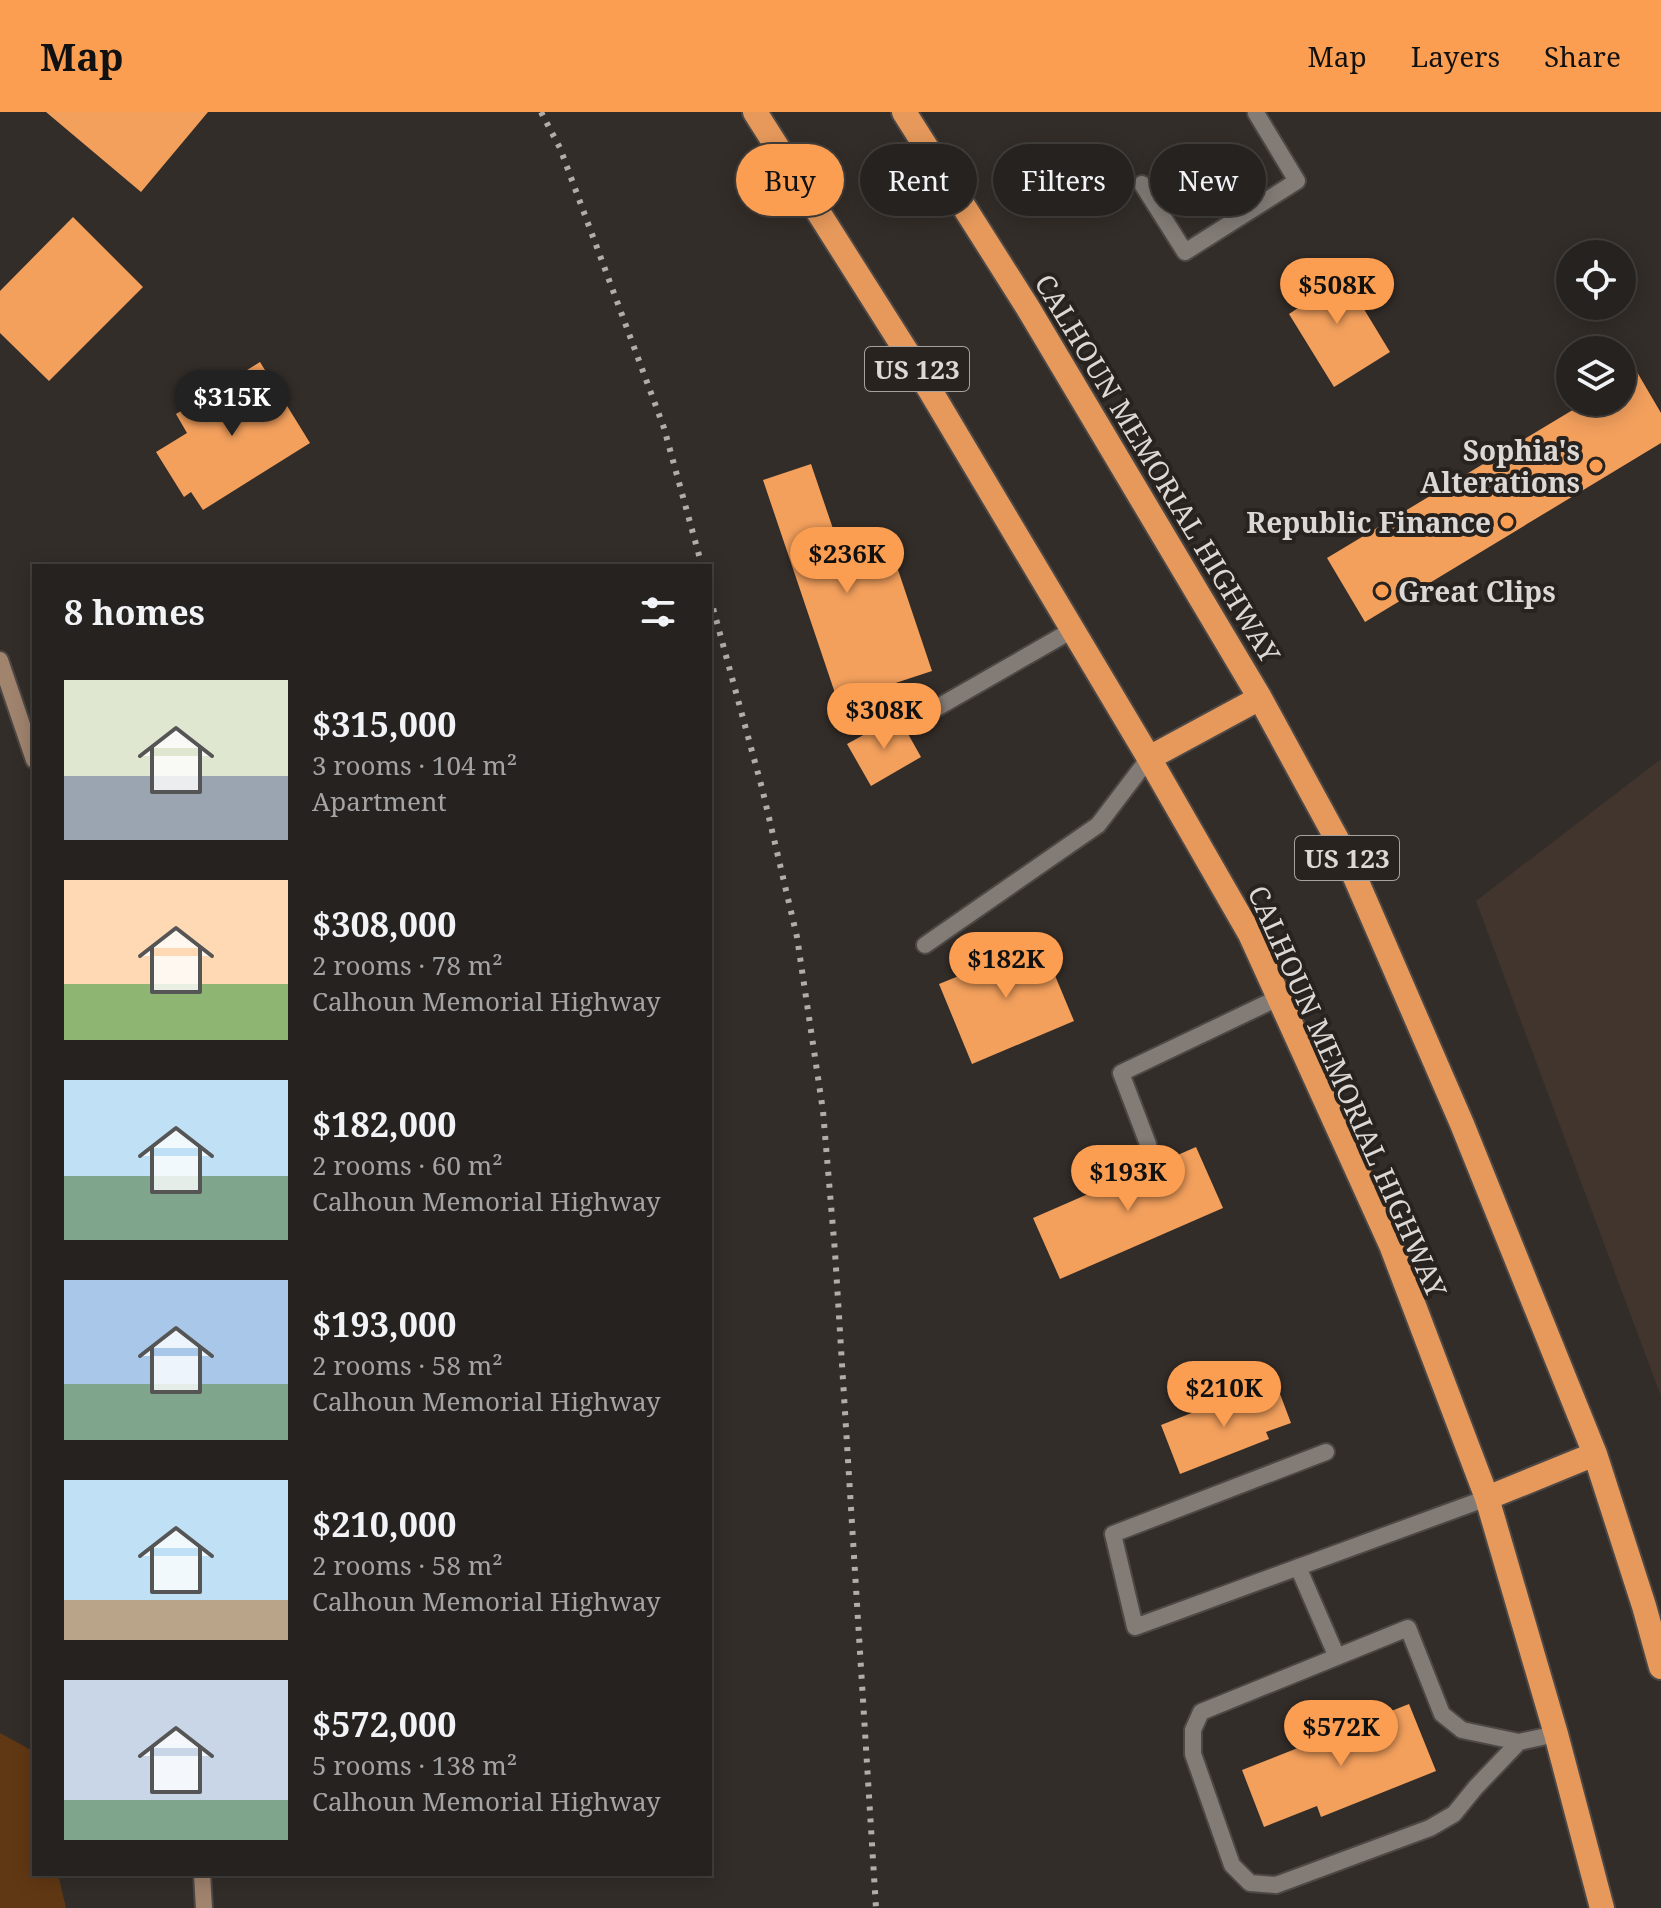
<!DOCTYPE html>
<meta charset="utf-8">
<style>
:root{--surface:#26221f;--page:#322f2c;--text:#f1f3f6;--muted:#a4a4a4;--line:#423f3d;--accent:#fb9e51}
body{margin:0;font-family:"Noto Serif",serif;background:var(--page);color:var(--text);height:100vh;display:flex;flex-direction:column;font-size:30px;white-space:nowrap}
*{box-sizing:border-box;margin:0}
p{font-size:26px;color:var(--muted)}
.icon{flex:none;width:44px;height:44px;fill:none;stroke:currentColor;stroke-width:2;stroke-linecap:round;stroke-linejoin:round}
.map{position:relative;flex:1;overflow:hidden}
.details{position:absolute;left:32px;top:452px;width:680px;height:1312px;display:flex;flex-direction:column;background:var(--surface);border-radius:0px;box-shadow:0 4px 20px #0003,0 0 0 2px var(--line)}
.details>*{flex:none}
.hud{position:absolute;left:736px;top:32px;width:760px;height:72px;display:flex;gap:16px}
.fabs{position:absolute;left:1556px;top:128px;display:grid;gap:16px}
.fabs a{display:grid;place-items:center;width:80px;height:80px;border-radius:50%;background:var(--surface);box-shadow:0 4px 20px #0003,0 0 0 2px var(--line);font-size:40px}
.price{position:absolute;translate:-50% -68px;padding:0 18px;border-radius:28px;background:var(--accent);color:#111;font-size:26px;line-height:52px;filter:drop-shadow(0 2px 4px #0008)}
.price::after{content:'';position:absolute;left:50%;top:48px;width:24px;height:18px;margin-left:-12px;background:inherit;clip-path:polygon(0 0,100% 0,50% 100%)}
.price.active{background:#222;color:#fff}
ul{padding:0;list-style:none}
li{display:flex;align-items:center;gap:24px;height:200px;padding:0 32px}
li span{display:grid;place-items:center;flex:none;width:224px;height:160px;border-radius:0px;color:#555}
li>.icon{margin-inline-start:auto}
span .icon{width:96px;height:96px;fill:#fffc;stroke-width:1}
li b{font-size:34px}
h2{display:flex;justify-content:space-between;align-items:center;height:96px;padding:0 32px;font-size:34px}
.chip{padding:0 28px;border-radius:36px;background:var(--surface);box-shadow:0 4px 20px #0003,0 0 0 2px var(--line);font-size:28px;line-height:72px}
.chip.active{background:var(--accent);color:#111}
header{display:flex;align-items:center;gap:48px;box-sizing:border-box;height:112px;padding:0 40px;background:var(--accent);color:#111}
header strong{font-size:38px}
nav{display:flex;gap:44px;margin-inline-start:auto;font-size:28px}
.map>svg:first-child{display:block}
</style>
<header>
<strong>Map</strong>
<nav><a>Map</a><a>Layers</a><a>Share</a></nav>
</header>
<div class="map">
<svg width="1661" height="1796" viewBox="0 0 1661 1796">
<rect width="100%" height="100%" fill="#332d29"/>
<path fill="#41352d" d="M 1661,647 L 1661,1284 L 1476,789 Z"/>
<path fill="#613814" d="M 0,1621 L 31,1638 L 34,1650 L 34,1762 L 58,1762 L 66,1796 L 0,1796 Z"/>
<path fill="#f3a05d" d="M 46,0 L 208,0 L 141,80 Z
M 73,105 L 143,175 L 49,269 L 0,221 L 0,179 Z
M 1336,151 L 1390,240 L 1334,275 L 1289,202 L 1301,194 L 1292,178 Z
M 260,250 L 310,331 L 203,398 L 191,380 L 184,385 L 156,340 L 187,321 L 176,302 Z
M 1637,260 L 1661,301 L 1661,331 L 1365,510 L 1327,446 L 1586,290 L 1622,290 L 1622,269 Z
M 811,352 L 844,449 L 890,434 L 932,559 L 838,590 L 763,368 Z
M 898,604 L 921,645 L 871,674 L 847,632 Z
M 1006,828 L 1012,842 L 1041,830 L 1074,909 L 972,952 L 939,872 L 976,857 L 970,843 Z
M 1196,1035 L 1223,1096 L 1060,1167 L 1033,1106 Z
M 1277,1274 L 1291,1311 L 1266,1320 L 1269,1327 L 1180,1362 L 1161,1313 L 1235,1284 L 1237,1289 Z
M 1409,1592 L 1436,1659 L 1321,1705 L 1317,1694 L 1264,1715 L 1242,1658 Z"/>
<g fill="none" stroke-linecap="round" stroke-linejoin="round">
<defs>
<path id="lane" d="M 1142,72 L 1185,140 L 1297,69 L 1256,1
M 926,602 L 1074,517
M 925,833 L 1098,713 L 1149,646
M 1148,1032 L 1121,961 L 1278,886
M 1326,1340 L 1113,1422 L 1135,1515 L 1487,1386
M 1298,1455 L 1337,1545
M 1519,1630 L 1476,1675 L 1454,1702 L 1430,1716 L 1276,1773 L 1250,1771 L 1232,1753 L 1193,1642 L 1193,1618 L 1201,1600 L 1408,1516 L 1442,1602 L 1462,1618 L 1519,1630 L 1556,1622"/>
<path id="secondary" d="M 0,548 L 34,648
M 202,1762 L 204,1796"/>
<path id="highway" d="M 755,0 L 915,253 L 1149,646 L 1250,822 L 1391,1133 L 1487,1386 L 1556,1622 L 1602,1796
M 904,0 L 1028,196 L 1260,586 L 1345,742 L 1462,1012 L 1595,1342 L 1644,1494 L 1661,1555
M 1149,646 L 1260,586
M 1487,1386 L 1595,1342"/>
</defs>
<use href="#lane" stroke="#4d4845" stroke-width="20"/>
<use href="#secondary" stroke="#4d4845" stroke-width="20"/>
<use href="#highway" stroke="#4d4845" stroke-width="28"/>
<use href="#lane" stroke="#827b76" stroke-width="16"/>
<use href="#secondary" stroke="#a0846e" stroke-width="16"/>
<use href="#highway" stroke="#e6995b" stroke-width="24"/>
<path stroke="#b1adaa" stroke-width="6" stroke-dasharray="4 8" stroke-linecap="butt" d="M 541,0 L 560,36 L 664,316 L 702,454
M 710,485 L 762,676 L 797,825 L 823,999 L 835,1140 L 876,1796"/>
</g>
<g fill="#fb9e51" stroke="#29231f" stroke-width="3">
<circle cx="1596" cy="354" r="8"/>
<circle cx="1507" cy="410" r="8"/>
<circle cx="1382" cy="479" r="8"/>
</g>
<g text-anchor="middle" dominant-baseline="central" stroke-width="8" stroke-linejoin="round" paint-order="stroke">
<g fill="#29231f" stroke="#a6a29f" stroke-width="2">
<rect x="865" y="235" width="104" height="44" rx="6"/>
<rect x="1295" y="724" width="104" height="44" rx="6"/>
</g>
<g font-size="26" font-weight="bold" fill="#dcd8d6">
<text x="917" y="257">US 123</text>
<text x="1347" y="746">US 123</text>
</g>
<g font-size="28" font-weight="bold" fill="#dcd8d6" stroke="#29231f" text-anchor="end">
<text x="1580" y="338">Sophia's<tspan x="1580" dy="32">Alterations</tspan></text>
<text x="1491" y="410">Republic Finance</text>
<text x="1398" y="479" text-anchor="start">Great Clips</text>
</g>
<g font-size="28" fill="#dcd8d6" stroke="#29231f">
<text transform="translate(1158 356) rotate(59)">CALHOUN MEMORIAL HIGHWAY</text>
<text transform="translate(1348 979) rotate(66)">CALHOUN MEMORIAL HIGHWAY</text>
</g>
</g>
</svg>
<div class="fabs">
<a><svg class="icon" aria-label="locate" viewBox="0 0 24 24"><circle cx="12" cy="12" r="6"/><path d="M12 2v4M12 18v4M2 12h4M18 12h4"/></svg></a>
<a><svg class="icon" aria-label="layers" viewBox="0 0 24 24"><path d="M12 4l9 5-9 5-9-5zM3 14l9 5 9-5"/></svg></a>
</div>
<b class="price" style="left:1337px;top:214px">$508K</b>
<b class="price active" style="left:232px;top:326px">$315K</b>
<b class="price" style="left:847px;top:483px">$236K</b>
<b class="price" style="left:884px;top:639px">$308K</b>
<b class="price" style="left:1006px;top:888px">$182K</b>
<b class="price" style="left:1128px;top:1101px">$193K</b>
<b class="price" style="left:1224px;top:1317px">$210K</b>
<b class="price" style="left:1341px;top:1656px">$572K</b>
<div class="hud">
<a class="chip active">Buy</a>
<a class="chip">Rent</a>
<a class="chip">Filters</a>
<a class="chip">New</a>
</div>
<section class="details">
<h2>8 homes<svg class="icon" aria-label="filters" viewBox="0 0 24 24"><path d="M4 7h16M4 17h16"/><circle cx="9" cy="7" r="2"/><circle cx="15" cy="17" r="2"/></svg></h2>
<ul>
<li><span style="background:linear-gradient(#dfe7d0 60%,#9aa5b1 0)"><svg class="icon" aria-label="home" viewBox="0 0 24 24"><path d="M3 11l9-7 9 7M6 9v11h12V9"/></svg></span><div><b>$315,000</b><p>3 rooms · 104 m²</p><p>Apartment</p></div></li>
<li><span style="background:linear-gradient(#ffd9b3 65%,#8fb573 0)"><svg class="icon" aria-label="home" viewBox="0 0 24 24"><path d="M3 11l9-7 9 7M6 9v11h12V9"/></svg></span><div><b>$308,000</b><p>2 rooms · 78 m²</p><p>Calhoun Memorial Highway</p></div></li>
<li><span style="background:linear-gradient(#bfe0f5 60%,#7fa58c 0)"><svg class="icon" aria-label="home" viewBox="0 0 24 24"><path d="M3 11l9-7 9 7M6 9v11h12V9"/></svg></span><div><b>$182,000</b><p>2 rooms · 60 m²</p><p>Calhoun Memorial Highway</p></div></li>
<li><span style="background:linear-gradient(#a9c7e8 65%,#7fa58c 0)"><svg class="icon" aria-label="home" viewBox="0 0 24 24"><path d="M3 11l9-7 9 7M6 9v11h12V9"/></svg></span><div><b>$193,000</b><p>2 rooms · 58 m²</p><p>Calhoun Memorial Highway</p></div></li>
<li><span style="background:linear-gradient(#bfe0f5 75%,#b9a48a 0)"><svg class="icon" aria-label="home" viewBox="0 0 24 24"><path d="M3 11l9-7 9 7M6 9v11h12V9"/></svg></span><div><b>$210,000</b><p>2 rooms · 58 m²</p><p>Calhoun Memorial Highway</p></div></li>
<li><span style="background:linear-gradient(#c9d6e8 75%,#7fa58c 0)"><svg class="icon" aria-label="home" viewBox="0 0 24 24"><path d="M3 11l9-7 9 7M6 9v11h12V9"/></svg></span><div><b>$572,000</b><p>5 rooms · 138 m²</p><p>Calhoun Memorial Highway</p></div></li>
</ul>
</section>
</div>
